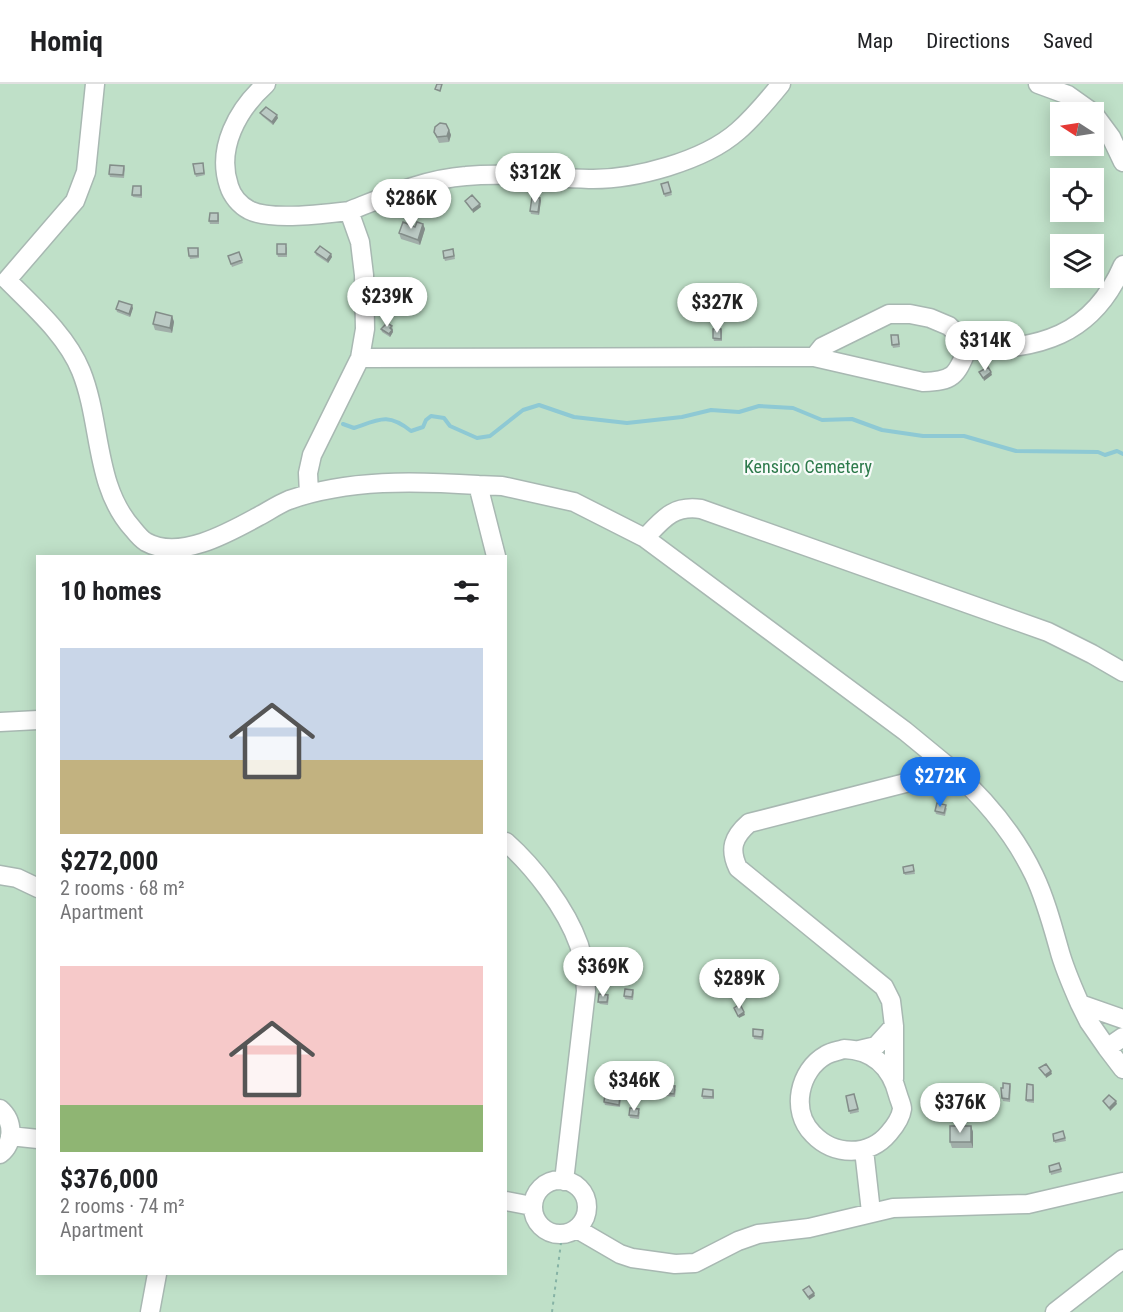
<!DOCTYPE html>
<meta charset="utf-8">
<style>
:root{--surface:#fff;--page:#f2f2f2;--text:#202124;--muted:#757577;--line:#e0e0e0;--accent:#1a73e8}
body{margin:0;font-family:"Roboto Condensed",sans-serif;background:var(--page);color:var(--text);height:100vh;display:flex;flex-direction:column;font-size:22px;white-space:nowrap}
*{box-sizing:border-box;margin:0}
p{font-size:20px;color:var(--muted)}
.icon{flex:none;width:33px;height:33px;fill:none;stroke:currentColor;stroke-width:2;stroke-linecap:round;stroke-linejoin:round}
.map{position:relative;flex:1;overflow:hidden}
.panel{position:absolute;left:36px;top:471px;width:471px;height:720px;display:flex;flex-direction:column;background:var(--surface);border-radius:0px;box-shadow:0 3px 15px #0003}
.panel>*{flex:none}
.needle{width:39px;rotate:282deg}
.buttons{position:absolute;left:1050px;top:18px;display:grid;gap:12px}
.buttons a{display:grid;place-items:center;width:54px;height:54px;border-radius:0px;background:var(--surface);box-shadow:0 3px 15px #0003;font-size:30px}
.price{position:absolute;translate:-50% -51px;padding:0 14px;border-radius:21px;background:#fff;color:#222;font-size:20px;line-height:39px;filter:drop-shadow(0 2px 3px #0008)}
.price::after{content:'';position:absolute;left:50%;top:36px;width:18px;height:14px;margin-left:-9px;background:inherit;clip-path:polygon(0 0,100% 0,50% 100%)}
.price.on{background:var(--accent);color:#fff}
ul{padding:0;list-style:none}
li{display:grid;align-content:center;gap:12px;height:318px;padding:0 24px}
li span{display:grid;place-items:center;height:186px;border-radius:0px;color:#555}
li>.icon{margin-inline-start:auto}
span .icon{width:108px;height:108px;fill:#fffc;stroke-width:1}
li b{font-size:26px}
h2{display:flex;justify-content:space-between;align-items:center;height:72px;padding:0 24px;font-size:26px}
header{display:flex;align-items:center;gap:36px;box-sizing:border-box;height:84px;padding:0 30px;background:var(--surface);border-bottom:2px solid var(--line)}
header strong{font-size:28px}
nav{display:flex;gap:33px;margin-inline-start:auto;font-size:21px}
.map>svg:first-child{display:block}
</style>
<header>
<strong>Homiq</strong>
<nav><a>Map</a><a>Directions</a><a>Saved</a></nav>
</header>
<div class="map">
<svg width="1123" height="1228" viewBox="0 0 1123 1228">
<rect width="100%" height="100%" fill="#e6efeb"/>
<path fill="#bfe0c8" fill-rule="evenodd" d="M 0,0 L 1123,0 L 1123,1228 L 0,1228 ZM 1060,28 L 1094,28 L 1094,62 L 1060,62 ZM 1060,94 L 1094,94 L 1094,128 L 1060,128 ZM 1060,160 L 1094,160 L 1094,194 L 1060,194 ZM 38,472 L 506,472 L 506,1190 L 38,1190 Z"/>
<g fill="none" stroke-linecap="round" stroke-linejoin="round">
<path stroke="#8ec9d4" stroke-width="4" d="M 343,340 L 354,344 C 380,335 388,329 411,347 L 423,343 L 426,336 L 431,332 L 444,334 L 450,342 L 477,354 L 490,352 L 523,326 L 539,321 L 574,333 L 627,339 L 682,333 L 711,326 L 739,328 L 759,322 L 793,324 L 822,336 L 852,335 L 882,346 L 923,352 L 964,352 L 1016,367 L 1098,368 L 1105,371 L 1117,367 L 1123,370"/>
<defs>
<path id="minor" d="M 95,0 L 86,88 L 75,117 L 7,196 C 34,223 67,252 81,287 C 102,339 94,402 133,445 C 137,450 141,455 146,458 C 180,477 230,448 261,431 C 270,426 279,420 289,416 C 349,395 415,397 478,401 L 496,472
M 266,0 C 238,25 216,64 229,102 C 232,112 240,121 249,126 C 270,137 325,130 349,127
M 1038,0 L 1068,11 L 1092,28
M 1094,30 L 1111,53 L 1123,78
M 814,273 L 822,263 L 889,230 L 910,230 L 930,234 L 949,242 L 958,251 L 967,266
M 360,274 L 814,273 L 923,298 C 953,297 956,292 967,266 C 1039,265 1092,253 1123,181
M 478,401 L 502,402 L 574,418 L 645,454 L 905,647 L 950,684
M 309,410 L 308,389 L 312,371 L 360,274 L 365,245 L 364,191 L 360,158 L 349,127 C 387,112 425,95 466,92 C 507,88 548,94 589,95 C 634,96 704,77 738,47 C 754,33 768,16 781,0
M 645,454 C 663,435 673,421 701,425 L 1048,548 L 1092,570 L 1123,588
M 0,638 L 38,636
M 506,758 C 534,783 566,824 579,861 C 584,876 585,891 586,907 L 564,1097
M 0,791 L 17,794 L 38,804
M 1080,920 L 1089,938 L 1107,964
M 1123,953 L 1107,964 L 1123,985
M 844,965 C 873,966 891,983 898,1011 C 899,1015 902,1021 902,1025 C 901,1033 895,1042 889,1049 C 869,1073 834,1072 813,1050 C 790,1027 799,986 826,971 C 831,968 838,967 844,965 Z
M 859,966 L 876,962 L 894,942 L 891,917 L 884,903 L 738,784 C 729,765 733,753 749,739 L 925,694 L 950,684 C 984,714 1014,749 1034,791 C 1045,814 1052,840 1059,865 C 1064,884 1072,902 1080,920 L 1123,935
M 894,995 L 894,942
M 0,1025 C 14,1037 14,1059 0,1070
M 10,1052 L 38,1055
M 864,1066 L 871,1128
M533 1123a27 27 0 1 1 54 0a27 27 0 1 1-54 0Z
M 506,1117 L 532,1122
M 577,1145 L 620,1170 L 632,1174 L 675,1180 L 695,1179 L 738,1157 L 758,1150 L 809,1144 L 893,1124 L 1028,1120 L 1123,1098
M 150,1228 L 157,1190
M 1055,1228 L 1123,1175"/>
</defs>
<use href="#minor" stroke="#a8b8b2" stroke-width="21"/>
<path stroke="#86b3a5" stroke-width="2" stroke-dasharray="3 4.5" stroke-linecap="butt" d="M 552,1228 L 562,1151"/>
<use href="#minor" stroke="#fff" stroke-width="18"/>
</g>
<path fill="#a1aea9" d="M 260,29 L 278,34 L 273,41 L 262,32 Z
M 449,46 L 451,51 L 449,58 L 439,59 L 434,48 Z
M 203,79 L 205,91 L 196,93 L 195,90 Z
M 124,82 L 125,85 L 124,94 L 110,93 L 109,90 Z
M 668,98 L 672,111 L 665,113 L 661,100 Z
M 141,102 L 142,105 L 142,114 L 133,113 L 132,111 Z
M 541,116 L 539,131 L 531,130 L 530,127 Z
M 218,129 L 219,131 L 219,140 L 210,140 L 209,137 Z
M 423,140 L 425,145 L 420,161 L 401,155 L 399,149 Z
M 287,163 L 287,173 L 278,173 L 277,170 Z
M 198,164 L 199,174 L 190,175 L 189,172 Z
M 453,165 L 455,175 L 445,177 L 444,174 Z
M 239,168 L 243,179 L 232,183 L 228,172 Z
M 315,168 L 331,170 L 332,173 L 328,179 L 316,171 Z
M 133,224 L 130,233 L 117,228 L 116,225 Z
M 172,232 L 174,238 L 172,249 L 155,246 L 153,240 Z
M 381,245 L 393,245 L 392,246 L 393,248 L 390,253 L 382,248 Z
M 721,245 L 722,248 L 722,257 L 714,257 L 713,254 Z
M 898,251 L 900,263 L 893,264 L 892,261 Z
M 947,724 L 945,732 L 936,730 L 935,727 Z
M 913,781 L 915,790 L 905,791 L 904,789 Z
M 609,874 L 610,877 L 607,884 L 600,880 L 599,877 Z
M 633,906 L 634,909 L 633,916 L 625,915 L 624,912 Z
M 609,913 L 608,921 L 600,920 L 598,918 Z
M 763,946 L 764,949 L 763,956 L 754,955 L 753,952 Z
M 1010,1000 L 1011,1002 L 1010,1018 L 1003,1017 L 1002,1014 Z
M 1033,1001 L 1034,1004 L 1034,1019 L 1027,1018 L 1026,1016 Z
M 676,1005 L 675,1013 L 666,1012 L 665,1009 Z
M 713,1006 L 714,1009 L 714,1015 L 703,1015 L 702,1012 Z
M 854,1010 L 859,1028 L 850,1030 L 846,1012 Z
M 621,1015 L 620,1023 L 605,1021 L 604,1018 Z
M 640,1028 L 639,1035 L 630,1034 L 629,1031 Z
M 971,1042 L 973,1048 L 973,1064 L 952,1064 L 950,1058 Z
M 1063,1047 L 1066,1057 L 1055,1059 L 1053,1050 Z
M 1059,1079 L 1062,1088 L 1051,1091 L 1049,1082 Z"/>
<path fill="#838d89" d="M 277,31 L 278,34 L 273,41 L 272,38 Z
M 449,46 L 451,51 L 449,58 L 447,52 Z
M 540,114 L 541,116 L 539,131 L 538,128 Z
M 480,120 L 481,123 L 473,129 L 472,126 Z
M 423,140 L 425,145 L 420,161 L 418,156 Z
M 331,170 L 332,173 L 328,179 L 327,176 Z
M 132,221 L 133,224 L 130,233 L 129,230 Z
M 172,232 L 174,238 L 172,249 L 170,244 Z
M 392,242 L 393,248 L 390,253 L 389,250 Z
M 991,288 L 992,291 L 984,297 L 983,294 Z
M 609,874 L 610,877 L 607,884 L 606,881 Z
M 744,928 L 745,931 L 739,934 L 738,932 Z
M 1051,987 L 1052,990 L 1046,994 L 1045,991 Z
M 1116,1017 L 1117,1020 L 1110,1027 L 1109,1024 Z
M 971,1042 L 973,1048 L 973,1064 L 971,1058 Z
M 814,1209 L 815,1212 L 809,1216 L 808,1213 Z"/>
<path fill="#bbcac4" stroke="#838d89" stroke-width="1.5" d="M 437,0 L 442,0 L 440,7 L 435,5 Z
M 266,23 L 277,31 L 272,38 L 260,29 Z
M 440,39 L 446,40 L 449,46 L 447,52 L 437,53 L 434,48 L 435,43 Z
M 203,79 L 204,89 L 195,90 L 193,80 Z
M 110,81 L 124,82 L 123,91 L 109,90 Z
M 668,98 L 671,108 L 664,110 L 661,100 Z
M 133,102 L 141,102 L 141,111 L 132,111 Z
M 472,111 L 480,120 L 472,126 L 465,117 Z
M 532,113 L 540,114 L 538,128 L 530,127 Z
M 210,129 L 218,129 L 218,137 L 209,137 Z
M 403,138 L 415,143 L 417,138 L 423,140 L 418,156 L 399,149 Z
M 277,160 L 286,160 L 286,170 L 277,170 Z
M 320,162 L 331,170 L 327,176 L 315,168 Z
M 188,164 L 198,164 L 198,172 L 189,172 Z
M 453,165 L 454,172 L 444,174 L 443,167 Z
M 239,168 L 242,176 L 231,180 L 228,172 Z
M 119,217 L 132,221 L 129,230 L 116,225 Z
M 156,228 L 172,232 L 170,244 L 153,240 Z
M 387,239 L 392,242 L 390,244 L 392,246 L 389,250 L 381,245 Z
M 713,245 L 721,245 L 721,255 L 713,254 Z
M 891,251 L 898,251 L 899,260 L 892,261 Z
M 988,283 L 991,288 L 983,294 L 979,288 Z
M 937,719 L 946,721 L 944,729 L 935,727 Z
M 913,781 L 914,787 L 904,789 L 903,783 Z
M 602,871 L 609,874 L 606,881 L 599,877 Z
M 625,905 L 633,906 L 632,913 L 624,912 Z
M 599,910 L 608,911 L 607,918 L 598,918 Z
M 740,920 L 744,928 L 738,932 L 734,924 Z
M 753,945 L 763,946 L 762,953 L 753,952 Z
M 1046,980 L 1051,987 L 1045,991 L 1039,984 Z
M 1003,999 L 1010,1000 L 1009,1015 L 1002,1014 L 1001,1004 L 1003,1004 Z
M 1027,1000 L 1033,1001 L 1033,1016 L 1026,1016 Z
M 666,1001 L 675,1002 L 674,1010 L 665,1009 Z
M 703,1005 L 713,1006 L 713,1013 L 702,1012 Z
M 605,1010 L 620,1012 L 619,1021 L 604,1018 Z
M 854,1010 L 858,1025 L 849,1027 L 846,1012 Z
M 1109,1011 L 1116,1017 L 1109,1024 L 1103,1017 Z
M 630,1024 L 639,1025 L 638,1032 L 629,1031 Z
M 950,1042 L 971,1042 L 971,1058 L 950,1058 Z
M 1063,1047 L 1065,1054 L 1054,1057 L 1053,1050 Z
M 1059,1079 L 1061,1085 L 1050,1088 L 1049,1082 Z
M 809,1202 L 814,1209 L 808,1213 L 803,1206 Z"/>
<g text-anchor="middle" dominant-baseline="central" stroke-width="4.5" stroke-linejoin="round" paint-order="stroke">
<g font-size="18" fill="#2d7a4b" stroke="#f7fbf9">
<text x="808" y="382">Kensico Cemetery</text>
</g>
</g>
</svg>
<div class="buttons">
<a><svg class="needle" viewBox="-14 -14 28 28"><path d="M0-13l5 13h-10z" fill="#e53935"/><path d="M0 13l5-13h-10z" fill="#757577"/></svg></a>
<a><svg class="icon" aria-label="locate" viewBox="0 0 24 24"><circle cx="12" cy="12" r="6"/><path d="M12 2v4M12 18v4M2 12h4M18 12h4"/></svg></a>
<a><svg class="icon" aria-label="layers" viewBox="0 0 24 24"><path d="M12 4l9 5-9 5-9-5zM3 14l9 5 9-5"/></svg></a>
</div>
<b class="price" style="left:535px;top:120px">$312K</b>
<b class="price" style="left:411px;top:146px">$286K</b>
<b class="price" style="left:387px;top:244px">$239K</b>
<b class="price" style="left:717px;top:250px">$327K</b>
<b class="price" style="left:985px;top:288px">$314K</b>
<b class="price on" style="left:940px;top:724px">$272K</b>
<b class="price" style="left:603px;top:914px">$369K</b>
<b class="price" style="left:739px;top:926px">$289K</b>
<b class="price" style="left:634px;top:1028px">$346K</b>
<b class="price" style="left:960px;top:1050px">$376K</b>
<section class="panel">
<h2>10 homes<svg class="icon" aria-label="filters" viewBox="0 0 24 24"><path d="M4 7h16M4 17h16"/><circle cx="9" cy="7" r="2"/><circle cx="15" cy="17" r="2"/></svg></h2>
<ul>
<li><span style="background:linear-gradient(#c9d6e8 60%,#c2b280 0)"><svg class="icon" aria-label="home" viewBox="0 0 24 24"><path d="M3 11l9-7 9 7M6 9v11h12V9"/></svg></span><div><b>$272,000</b><p>2 rooms · 68 m²</p><p>Apartment</p></div></li>
<li><span style="background:linear-gradient(#f6c9c9 75%,#8fb573 0)"><svg class="icon" aria-label="home" viewBox="0 0 24 24"><path d="M3 11l9-7 9 7M6 9v11h12V9"/></svg></span><div><b>$376,000</b><p>2 rooms · 74 m²</p><p>Apartment</p></div></li>
</ul>
</section>
</div>
